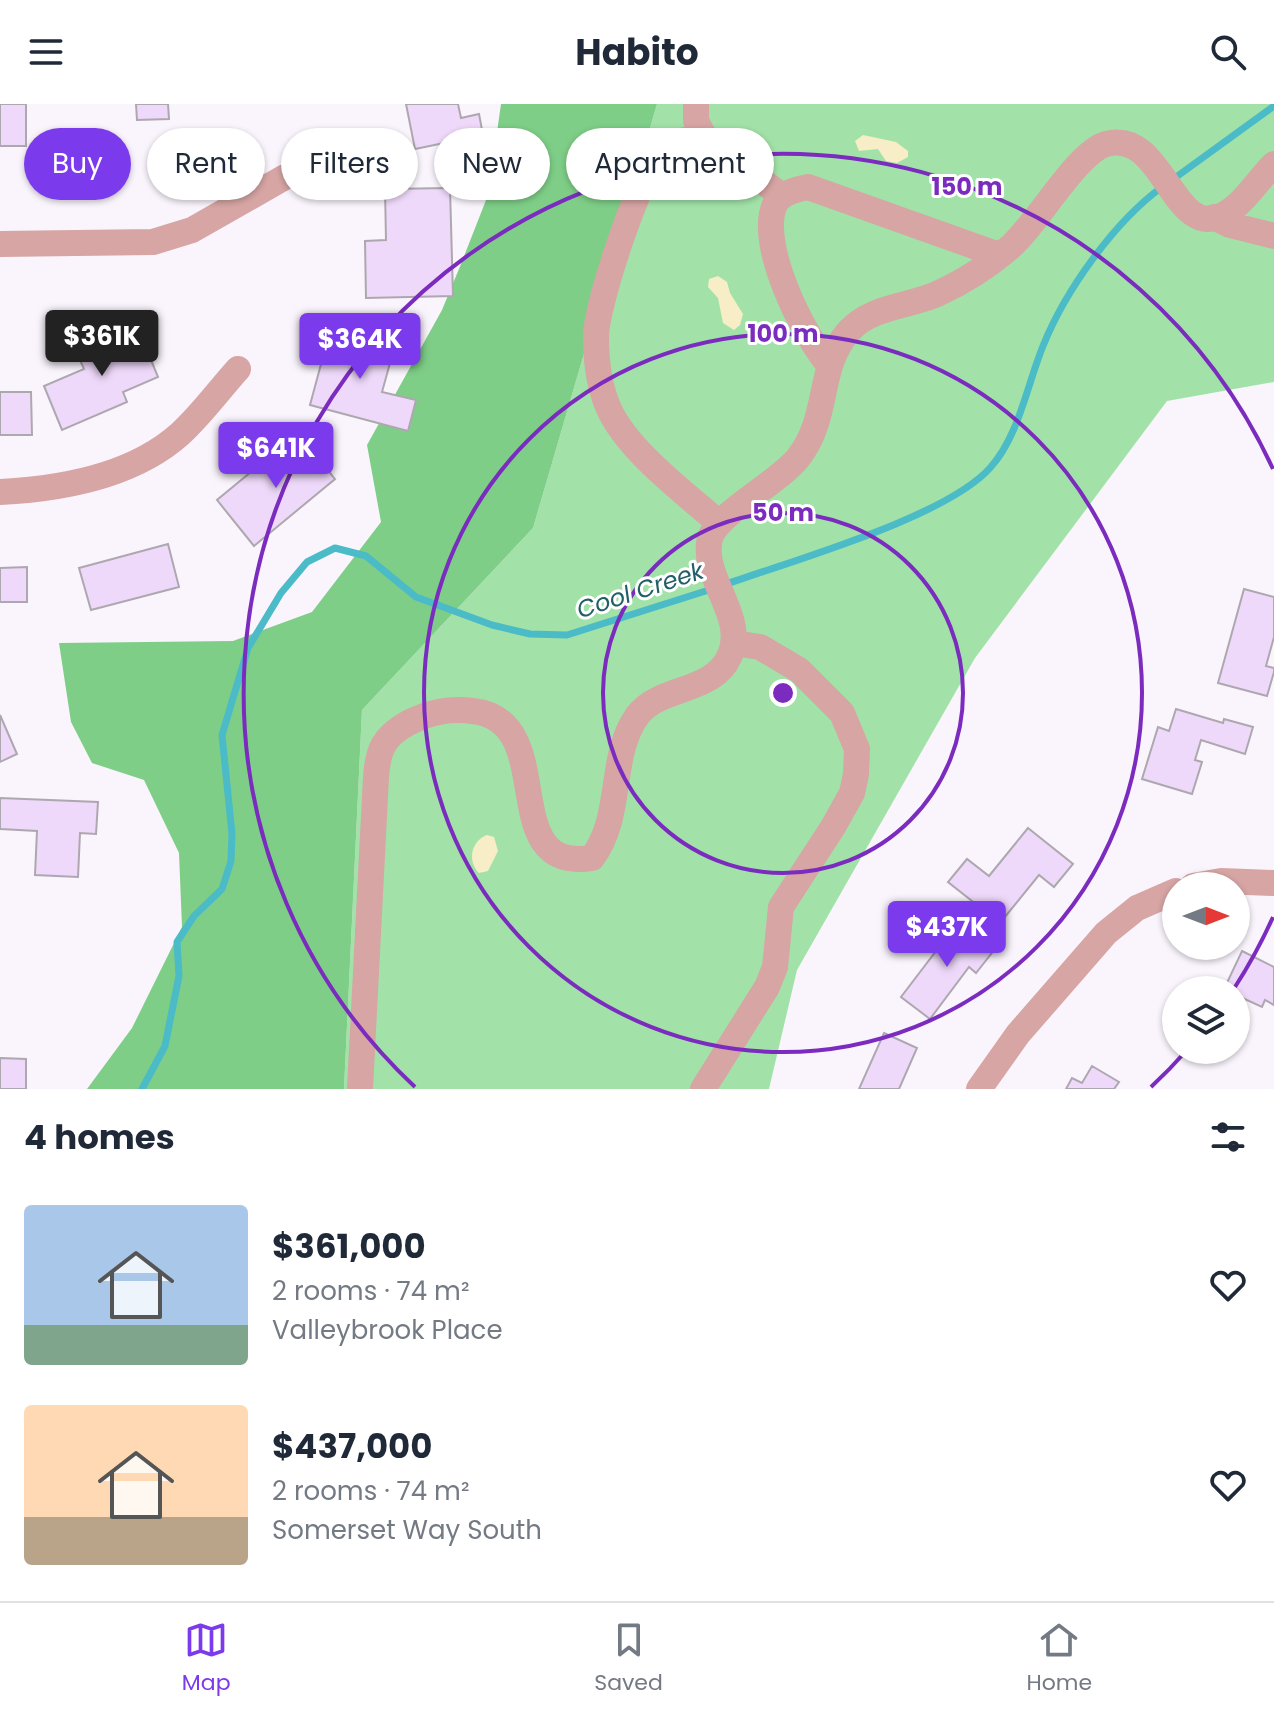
<!DOCTYPE html>
<meta charset="utf-8">
<style>
:root{--surface:#fff;--page:#f2f2f3;--text:#1f2937;--muted:#747a83;--line:#e0e1e3;--accent:#7c3aed}
body{margin:0;font-family:Poppins,sans-serif;background:var(--page);color:var(--text);height:100vh;display:flex;flex-direction:column;font-size:30px;white-space:nowrap}
*{box-sizing:border-box;margin:0}
p{font-size:26px;color:var(--muted)}
.icon{flex:none;width:44px;height:44px;fill:none;stroke:currentColor;stroke-width:2;stroke-linecap:round;stroke-linejoin:round}
.map{position:relative;height:985px;overflow:hidden}
.side{display:flex;flex-direction:column;background:var(--surface);flex:1}
.side>*{flex:none}
.hud{position:absolute;left:24px;top:24px;width:800px;height:72px;display:flex;gap:16px}
.needle{width:52px;rotate:90deg}
.fabs{position:absolute;left:1162px;top:768px;display:grid;gap:16px}
.fabs a{display:grid;place-items:center;width:88px;height:88px;border-radius:50%;background:var(--surface);box-shadow:0 2px 6px #0004;font-size:40px}
.price{position:absolute;translate:-50% -68px;padding:0 18px;border-radius:8px;background:var(--accent);color:#fff;font-size:26px;line-height:52px;filter:drop-shadow(0 2px 4px #0008)}
.price::after{content:'';position:absolute;left:50%;top:48px;width:24px;height:18px;margin-left:-12px;background:inherit;clip-path:polygon(0 0,100% 0,50% 100%)}
.price.on{background:#222;color:#fff}
ul{padding:0;list-style:none}
li{display:flex;align-items:center;gap:24px;height:200px;padding:0 24px}
li span{display:grid;place-items:center;flex:none;width:224px;height:160px;border-radius:8px;color:#555}
li>.icon{margin-inline-start:auto}
span .icon{width:96px;height:96px;fill:#fffc;stroke-width:1}
li b{font-size:34px}
h2{display:flex;justify-content:space-between;align-items:center;height:96px;padding:0 24px;font-size:34px}
.tag{padding:0 28px;border-radius:36px;background:var(--surface);box-shadow:0 2px 6px #0004;font-size:28px;line-height:72px}
.tag.on{background:var(--accent);color:#fff}
header{display:flex;justify-content:space-between;align-items:center;height:104px;padding:0 24px;background:var(--surface);font-size:36px;font-weight:700}
.dock{display:flex;justify-content:space-around;align-items:center;height:112px;border-top:2px solid var(--line);background:var(--surface);font-size:22px;color:var(--muted)}
.dock a{display:grid;justify-items:center;gap:4px}
.dock .on{color:var(--accent)}
.map>svg:first-child{display:block}
</style>
<header><svg class="icon" aria-label="menu" viewBox="0 0 24 24"><path d="M4 6h16M4 12h16M4 18h16"/></svg>Habito<svg class="icon" aria-label="search" viewBox="0 0 24 24"><circle cx="10" cy="10" r="6"/><path d="M15 15l6 6"/></svg></header>
<div class="map">
<svg width="1274" height="985" viewBox="0 0 1274 985">
<rect width="100%" height="100%" fill="#faf4fc"/>
<path fill="#a2e2a8" d="M 657,0 L 1274,0 L 1274,278 L 1167,297 L 975,554 L 797,866 L 769,985 L 344,985 L 362,606 L 533,424 Z"/>
<path fill="#7ece87" d="M 501,0 L 657,0 L 533,424 L 362,606 L 344,985 L 87,985 L 132,924 L 182,823 L 179,749 L 144,676 L 92,659 L 71,618 L 59,539 L 233,537 L 312,508 L 381,418 L 367,341 L 442,206 L 461,160 L 488,91 Z"/>
<path fill="#f7edc7" d="M 863,31 L 896,38 L 908,47 L 908,53 L 897,59 L 886,57 L 878,45 L 859,47 L 855,37 Z
M 718,172 L 727,178 L 730,189 L 743,210 L 740,221 L 734,226 L 723,219 L 718,194 L 708,183 L 709,175 Z
M 487,731 L 494,733 L 498,747 L 488,767 L 479,769 C 467,757 471,737 487,731 Z"/>
<g fill="none" stroke-linecap="round" stroke-linejoin="round">
<path stroke="#4abbc7" stroke-width="7" d="M 1172,76 L 1274,2
M 724,481 C 790,457 945,414 990,364 C 1019,332 1027,281 1043,242 C 1065,187 1114,118 1162,83
M 142,985 L 165,942 L 179,872 L 177,838 L 194,812 L 222,785 L 231,757 L 232,730 L 222,631 L 248,544 L 281,489 L 307,458 L 335,444 L 366,452 L 416,493 L 492,521 L 530,530 L 567,531 L 712,485"/>
</g>
<path fill="#efd9fa" stroke="#ada8af" stroke-width="2" d="M 0,0 L 26,0 L 26,42 L 0,42 Z
M 136,0 L 168,0 L 169,15 L 137,16 Z
M 406,0 L 458,0 L 461,14 L 479,10 L 483,31 L 415,45 Z
M 450,84 L 453,192 L 366,194 L 365,137 L 386,136 L 385,85 Z
M 137,222 L 158,273 L 123,288 L 127,298 L 62,326 L 44,282 L 84,265 L 76,247 Z
M 331,223 L 395,241 L 382,288 L 416,296 L 408,327 L 310,301 Z
M 0,288 L 31,288 L 32,331 L 0,331 Z
M 298,329 L 335,375 L 254,442 L 217,396 Z
M 168,440 L 179,483 L 91,506 L 79,464 Z
M 27,463 L 27,498 L 0,498 L 0,464 Z
M 1244,485 L 1274,493 L 1274,533 L 1266,562 L 1274,564 L 1274,568 L 1267,592 L 1218,579 Z
M 1176,605 L 1223,619 L 1224,615 L 1253,623 L 1245,650 L 1201,636 L 1195,656 L 1202,658 L 1192,690 L 1142,675 L 1158,623 L 1169,627 Z
M 0,611 L 17,650 L 0,658 Z
M 0,694 L 98,698 L 96,730 L 80,729 L 78,773 L 35,771 L 37,727 L 0,725 Z
M 1028,724 L 1073,760 L 1054,783 L 1039,771 L 1000,819 L 948,778 L 967,755 L 989,772 Z
M 959,817 L 995,845 L 976,869 L 969,863 L 930,915 L 901,893 Z
M 1242,847 L 1274,863 L 1274,901 L 1265,896 L 1262,903 L 1236,891 L 1236,886 L 1224,885 Z
M 884,929 L 917,944 L 899,985 L 859,985 Z
M 0,954 L 26,955 L 26,985 L 0,985 Z
M 1092,962 L 1119,978 L 1114,985 L 1066,985 L 1072,974 L 1082,979 Z"/>
<g fill="none" stroke-linecap="round" stroke-linejoin="round">
<path stroke="#d6a5a4" stroke-width="26" d="M 696,0 L 696,17 L 705,34
M 1214,113 L 1230,121 L 1274,132
M 0,140 L 153,138 L 192,126 L 285,73
M 830,262 C 804,233 757,140 775,100 C 781,89 797,85 808,83 L 999,151
M 0,388 C 60,385 133,372 180,330 C 201,311 219,286 238,265
M 719,419 C 685,389 628,347 609,305 C 599,283 596,257 596,233 C 596,202 637,78 657,54 C 670,39 685,33 705,34 L 782,92
M 1193,782 L 1221,777 L 1274,779
M 360,985 L 376,673 C 378,646 383,633 408,619 C 430,608 449,604 473,607 C 562,617 493,769 592,754 C 624,712 608,653 637,612 C 660,581 714,590 730,551 C 747,512 700,473 710,434 C 717,410 779,378 798,354 C 831,312 816,264 849,227 C 872,202 907,203 937,190 C 961,179 988,162 1008,145 C 1037,121 1076,49 1106,40 C 1164,24 1172,137 1223,111 C 1244,100 1257,77 1274,60
M 703,985 L 767,883 L 775,863 L 781,803 L 833,723 L 852,689 L 856,670 L 857,645 L 842,609 L 799,566 L 760,543 L 734,539
M 979,985 L 1018,930 L 1106,829 L 1137,804 L 1176,787"/>
</g>
<g fill="none" stroke="#7b2cbf" stroke-width="4">
<circle cx="783" cy="589" r="180"/>
<circle cx="783" cy="589" r="359"/>
<path d="M1273 813A539 539 0 0 1 1235 883M1187 946A539 539 0 0 1 1151 983M415 983A539 539 0 1 1 1273 365"/>
</g>
<g text-anchor="middle" dominant-baseline="central" stroke-width="6" stroke-linejoin="round" paint-order="stroke">
<g font-size="24" font-style="italic" fill="#205f65" stroke="#fff">
<text transform="translate(640 486) rotate(-18)">Cool Creek</text>
</g>
</g>
<circle cx="783" cy="589" r="12" fill="#7b2cbf" stroke="#fff" stroke-width="4"/>
<g font-size="24" text-anchor="middle" font-weight="bold" fill="#7b2cbf" stroke="#fff" stroke-width="6" stroke-linejoin="round" paint-order="stroke">
<text x="967" y="91">150 m</text>
<text x="783" y="238">100 m</text>
<text x="783" y="417">50 m</text>
</g>
</svg>
<div class="fabs">
<a><svg class="needle" viewBox="-14 -14 28 28"><path d="M0-13l5 13h-10z" fill="#e53935"/><path d="M0 13l5-13h-10z" fill="#747a83"/></svg></a>
<a><svg class="icon" aria-label="layers" viewBox="0 0 24 24"><path d="M12 4l9 5-9 5-9-5zM3 14l9 5 9-5"/></svg></a>
</div>
<b class="price on" style="left:102px;top:274px">$361K</b>
<b class="price" style="left:360px;top:277px">$364K</b>
<b class="price" style="left:276px;top:386px">$641K</b>
<b class="price" style="left:947px;top:865px">$437K</b>
<div class="hud">
<a class="tag on">Buy</a>
<a class="tag">Rent</a>
<a class="tag">Filters</a>
<a class="tag">New</a>
<a class="tag">Apartment</a>
</div>
</div>
<section class="side">
<h2>4 homes<svg class="icon" aria-label="filters" viewBox="0 0 24 24"><path d="M4 7h16M4 17h16"/><circle cx="9" cy="7" r="2"/><circle cx="15" cy="17" r="2"/></svg></h2>
<ul>
<li><span style="background:linear-gradient(#a9c7e8 75%,#7fa58c 0)"><svg class="icon" aria-label="home" viewBox="0 0 24 24"><path d="M3 11l9-7 9 7M6 9v11h12V9"/></svg></span><div><b>$361,000</b><p>2 rooms · 74 m²</p><p>Valleybrook Place</p></div><svg class="icon" aria-label="heart" viewBox="0 0 24 24"><path d="M12 20l-8-8c-3-5 5-10 8-4 3-6 11-1 8 4z"/></svg></li>
<li><span style="background:linear-gradient(#ffd9b3 70%,#b9a48a 0)"><svg class="icon" aria-label="home" viewBox="0 0 24 24"><path d="M3 11l9-7 9 7M6 9v11h12V9"/></svg></span><div><b>$437,000</b><p>2 rooms · 74 m²</p><p>Somerset Way South</p></div><svg class="icon" aria-label="heart" viewBox="0 0 24 24"><path d="M12 20l-8-8c-3-5 5-10 8-4 3-6 11-1 8 4z"/></svg></li>
</ul>
</section>
<nav class="dock">
<a class="on"><svg class="icon" aria-label="map" viewBox="0 0 24 24"><path d="M3 6l6-2 6 2 6-2v14l-6 2-6-2-6 2zM9 4v14M15 6v14"/></svg>Map</a>
<a><svg class="icon" aria-label="saved" viewBox="0 0 24 24"><path d="M7 4h10v16l-5-4-5 4z"/></svg>Saved</a>
<a><svg class="icon" aria-label="home" viewBox="0 0 24 24"><path d="M3 11l9-7 9 7M6 9v11h12V9"/></svg>Home</a>
</nav>
